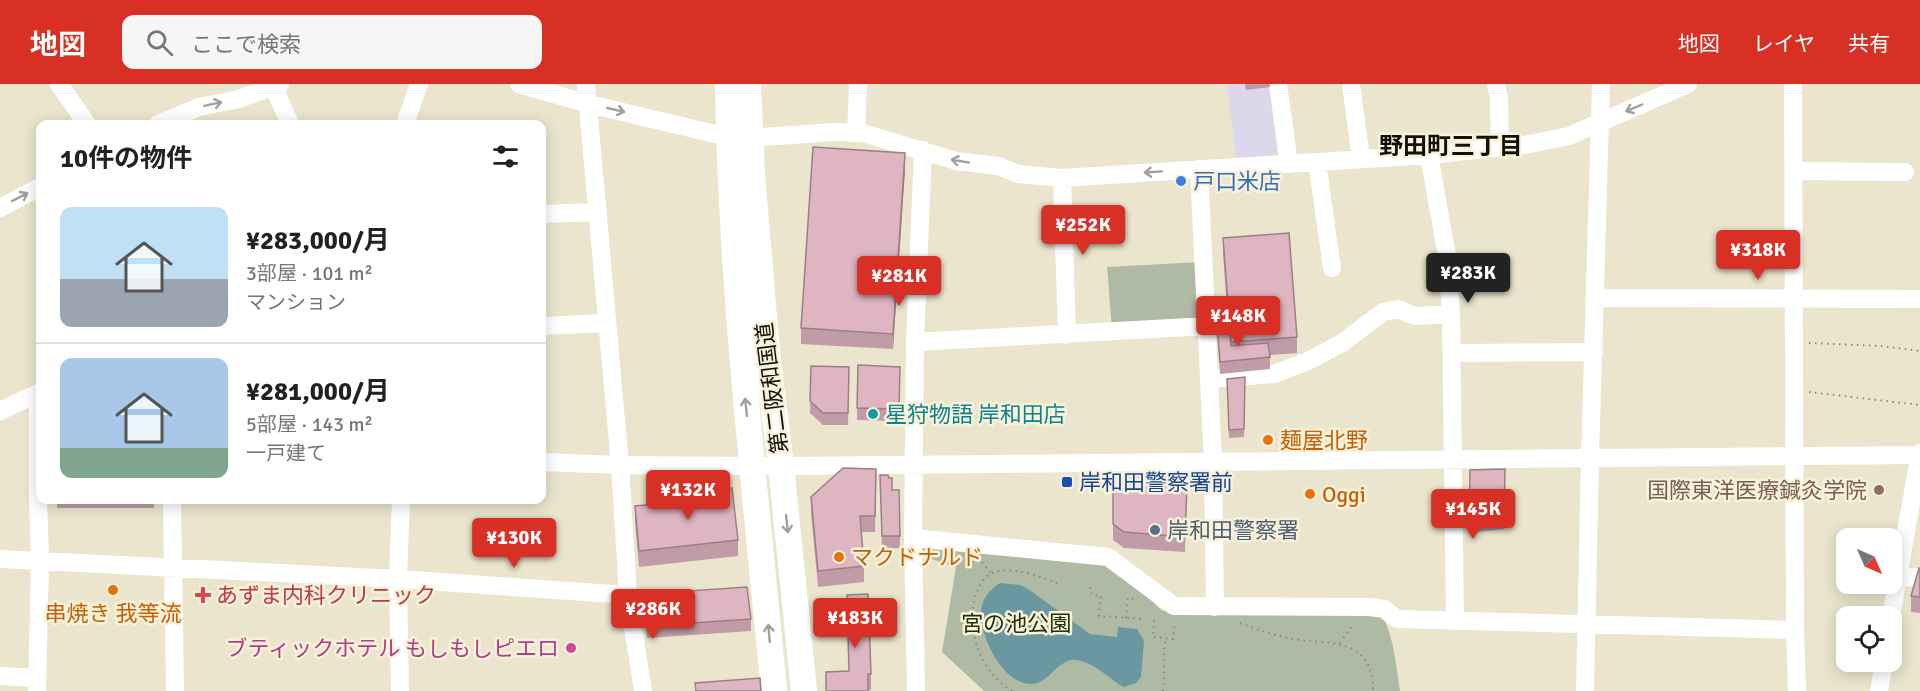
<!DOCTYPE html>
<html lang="ja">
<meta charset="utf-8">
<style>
:root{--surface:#fff;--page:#f6f6f6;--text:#222;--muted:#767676;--line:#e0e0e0;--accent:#d93025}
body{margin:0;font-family:Signika,"Noto Sans JP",sans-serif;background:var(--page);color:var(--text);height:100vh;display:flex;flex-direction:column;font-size:22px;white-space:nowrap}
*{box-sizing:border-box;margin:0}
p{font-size:20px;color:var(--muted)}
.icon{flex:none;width:33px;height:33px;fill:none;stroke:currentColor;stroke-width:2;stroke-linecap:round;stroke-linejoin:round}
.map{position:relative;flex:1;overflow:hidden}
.drawer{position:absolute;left:36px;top:36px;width:510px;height:384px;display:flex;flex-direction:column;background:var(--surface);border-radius:12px;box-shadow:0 3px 15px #0003}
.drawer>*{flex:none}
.needle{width:39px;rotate:135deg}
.fabs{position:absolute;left:1836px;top:444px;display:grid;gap:12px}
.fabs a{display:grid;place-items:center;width:66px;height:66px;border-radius:12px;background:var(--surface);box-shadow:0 3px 15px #0003;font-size:30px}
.price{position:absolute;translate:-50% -51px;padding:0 14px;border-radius:6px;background:var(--accent);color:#fff;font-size:20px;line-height:39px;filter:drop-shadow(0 2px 3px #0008)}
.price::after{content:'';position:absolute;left:50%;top:36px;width:18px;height:14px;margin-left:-9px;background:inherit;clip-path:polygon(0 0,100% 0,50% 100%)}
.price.on{background:#222;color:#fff}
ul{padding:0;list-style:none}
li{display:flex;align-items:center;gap:18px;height:150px;padding:0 24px}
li+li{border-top:2px solid var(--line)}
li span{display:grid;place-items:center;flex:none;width:168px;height:120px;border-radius:12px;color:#555}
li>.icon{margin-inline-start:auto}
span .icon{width:72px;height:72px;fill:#fffc;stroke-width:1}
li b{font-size:26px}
h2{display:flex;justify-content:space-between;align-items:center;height:72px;padding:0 24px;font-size:26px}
header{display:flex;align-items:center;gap:36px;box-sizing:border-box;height:84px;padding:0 30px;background:var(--accent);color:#fff}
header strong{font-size:28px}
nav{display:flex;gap:33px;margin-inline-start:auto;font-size:21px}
.search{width:420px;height:54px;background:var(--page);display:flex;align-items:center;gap:15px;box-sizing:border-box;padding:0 21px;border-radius:12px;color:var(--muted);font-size:22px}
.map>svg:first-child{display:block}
</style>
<header>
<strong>地図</strong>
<div class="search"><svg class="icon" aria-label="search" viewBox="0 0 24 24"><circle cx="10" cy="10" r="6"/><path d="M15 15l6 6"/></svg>ここで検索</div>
<nav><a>地図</a><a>レイヤ</a><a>共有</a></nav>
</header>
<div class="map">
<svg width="1920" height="607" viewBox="0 0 1920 607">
<rect width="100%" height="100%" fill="#eae5cc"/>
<path fill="#ddd7ec" d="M 1227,0 L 1269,0 L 1277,71 L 1236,76 Z"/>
<path fill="#afbaa5" d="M 1201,178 L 1203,239 L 1112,245 L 1107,183 Z
M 925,462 L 1105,481 L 1127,493 L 1161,526 L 1172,529 L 1382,531 C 1394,554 1396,581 1400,607 L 984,607 L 942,568 L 956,483 L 922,472 L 922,465 Z"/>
<path fill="#6b97a0" d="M 1000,499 L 1020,501 L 1028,505 L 1090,550 L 1117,553 L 1118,543 L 1137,545 L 1144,557 L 1141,593 L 1136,599 L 1124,603 C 1109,595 1094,578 1076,576 C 1061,574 1051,594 1038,599 C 1006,607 983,558 981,533 C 980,518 987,507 1000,499 Z"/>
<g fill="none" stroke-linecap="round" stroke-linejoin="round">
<path stroke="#8c8877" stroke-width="2" stroke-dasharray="1.5 4.5" stroke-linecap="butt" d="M 1809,259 L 1880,262 L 1920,267
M 1809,308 L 1920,321
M 982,478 L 991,489
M 1090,503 L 1092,511 L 1101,512 L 1099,532 L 1145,535
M 1126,534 L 1128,514 L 1138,515
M 1154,536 L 1153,553 L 1173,555 L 1175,538
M 1240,539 C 1258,546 1276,552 1294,555 C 1332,561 1373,553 1373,607
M 1340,559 L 1354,539
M 1012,607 C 980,588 965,545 976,510 C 979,502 984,492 992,489 C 1013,481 1040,493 1060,500
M 1163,607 C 1165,589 1162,572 1166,554"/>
<path stroke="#fff" stroke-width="18" d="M 59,0 L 87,40
M 519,0 L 589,20 L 715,50 L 750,54 L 833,48 L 863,49 L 956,77 L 998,82 L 1018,90 L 1062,94 L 1429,71 L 1530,60 L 1569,52 L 1688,0
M 586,0 L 620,381 L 628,511 L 643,607
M 1278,0 L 1289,80
M 1351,0 L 1361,75
M 1496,0 L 1499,14 L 1500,62
M 1793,0 L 1795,546 L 1797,607
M 273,2 L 290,40
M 158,40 L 199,23 L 239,15 L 280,0
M 405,40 L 419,0
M 856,49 L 858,0
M 1429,71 L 1447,172 L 1451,230 L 1455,537
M 1317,78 L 1332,184
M 1199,85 L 1213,378 L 1215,523
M 1794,87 L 1905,88
M 1062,94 L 1067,251
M 0,124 L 40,103
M 542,130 L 598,128
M 1595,214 L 1920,215
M 542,242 L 606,239
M 915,258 L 1207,242
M 1452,269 L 1594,268
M 1209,295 L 1274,290 L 1308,277 L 1342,259 L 1383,228 L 1398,225 L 1415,232 L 1451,230
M 0,327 L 40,308
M 542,378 L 620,381 L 781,382 L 1920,371
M 172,416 L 175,607
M 913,454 L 1108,473 L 1174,522 L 1370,523 L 1384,525 L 1397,535 L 1795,546
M 0,475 L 398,495 L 628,511
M 1898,494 L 1920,493
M 1891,532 L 1920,369
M 0,592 L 36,594
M 37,607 L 40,477 L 38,414 L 38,309
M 400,607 L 398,495 L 401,416
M 916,607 L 913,454 L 915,258 L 923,66
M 1585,607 L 1590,374 L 1601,0
M 1879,607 L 1884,578"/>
<path stroke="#fff" stroke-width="26" d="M 728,0 C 731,203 755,405 774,607
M 748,0 L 752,90 L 767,268 L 781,382 L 804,607"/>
</g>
<path fill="#bf9ca6" d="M 1245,0 L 1270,0 L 1270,3 L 1246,6 Z
M 905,85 L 893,265 L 801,260 L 801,244 Z
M 1223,154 L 1297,253 L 1297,269 L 1270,271 L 1270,285 L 1220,290 L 1217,240 L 1228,239 L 1223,170 Z
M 858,281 L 900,283 L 899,337 L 857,336 Z
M 811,282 L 849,283 L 848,341 L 823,341 L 810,329 Z
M 1245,293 L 1244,353 L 1229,354 L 1227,295 Z
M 1505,385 L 1504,445 L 1469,449 L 1469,437 Z
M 880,391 L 892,406 L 899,406 L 900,464 L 882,465 Z
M 1113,393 L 1187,401 L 1185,468 L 1124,464 L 1113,456 Z
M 876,401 L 875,448 L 861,448 L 864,482 L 864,498 L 818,503 L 811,429 L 811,413 Z
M 690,408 L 738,456 L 738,472 L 639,483 L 635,438 L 635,422 L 690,417 Z
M 57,416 L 154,416 L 154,424 L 57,424 Z
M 1920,485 L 1920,529 L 1911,528 L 1911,512 Z
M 644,510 L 751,535 L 751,547 L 647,554 L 644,522 Z
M 847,511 L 871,590 L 871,606 L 868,606 L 868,607 L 826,607 L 826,588 L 849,587 Z"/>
<path fill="#9b7f87" d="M 905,69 L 905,85 L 893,265 L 893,250 Z"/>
<path fill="#deb5c1" stroke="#9b7f87" stroke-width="1.5" d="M 813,63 L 905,69 L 893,250 L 801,244 Z
M 1289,149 L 1297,253 L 1231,258 L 1223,154 Z
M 1229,239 L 1231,262 L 1268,259 L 1270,273 L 1220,278 L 1217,240 Z
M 858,281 L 900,283 L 899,325 L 857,324 Z
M 811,282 L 849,283 L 848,329 L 823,329 L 810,317 Z
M 1245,293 L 1244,345 L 1229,346 L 1227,295 Z
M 843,384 L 876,385 L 875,432 L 860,432 L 864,482 L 818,487 L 811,413 Z
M 1505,385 L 1504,433 L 1469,437 L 1470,386 Z
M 880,391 L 888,391 L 889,394 L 892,394 L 892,406 L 899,406 L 900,452 L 882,452 Z
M 1113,393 L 1170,393 L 1187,401 L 1185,453 L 1124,448 L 1113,440 Z
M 732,404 L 738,456 L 639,467 L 635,422 L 690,417 L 690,408 Z
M 1919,484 L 1920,485 L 1920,513 L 1911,512 Z
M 747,503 L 751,535 L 647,542 L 644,510 Z
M 868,510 L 871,590 L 868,590 L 868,607 L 826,607 L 826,588 L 849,587 L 847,511 Z
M 760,594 L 761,607 L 696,607 L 695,599 Z"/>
<defs><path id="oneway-shaft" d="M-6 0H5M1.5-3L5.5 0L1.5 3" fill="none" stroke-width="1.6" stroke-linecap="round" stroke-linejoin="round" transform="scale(1.5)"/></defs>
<g stroke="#a09f9c">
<use href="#oneway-shaft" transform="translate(213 20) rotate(-12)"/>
<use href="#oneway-shaft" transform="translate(1634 24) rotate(157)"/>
<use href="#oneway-shaft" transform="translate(616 26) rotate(13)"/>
<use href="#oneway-shaft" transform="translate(960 77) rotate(-170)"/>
<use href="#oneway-shaft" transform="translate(1153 88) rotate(176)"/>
<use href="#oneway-shaft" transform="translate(20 113) rotate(-27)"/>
<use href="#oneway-shaft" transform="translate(746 323) rotate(-96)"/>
<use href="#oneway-shaft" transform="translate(787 440) rotate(84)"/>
<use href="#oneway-shaft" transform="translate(769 549) rotate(-95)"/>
</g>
<circle fill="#3f7fe0" stroke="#f7f2d9" stroke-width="2" cx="1181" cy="97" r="6"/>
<circle fill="#0f9aa8" stroke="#f7f2d9" stroke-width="2" cx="873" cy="330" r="6"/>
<g fill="#e8710a" stroke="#f7f2d9" stroke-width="2">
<circle cx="1268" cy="356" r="6"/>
<circle cx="1310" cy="410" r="6"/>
<circle cx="839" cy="473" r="6"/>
<circle cx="113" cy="506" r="6"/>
</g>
<rect fill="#1a4fb4" stroke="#f7f2d9" stroke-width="2" x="1061" y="392" width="12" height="12" rx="3"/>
<circle fill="#8d6e63" stroke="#f7f2d9" stroke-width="2" cx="1879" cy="406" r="6"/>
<circle fill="#5c6f8a" stroke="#f7f2d9" stroke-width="2" cx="1155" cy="446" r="6"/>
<path fill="#e0444e" stroke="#f7f2d9" stroke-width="2" d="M200 502h6v6h6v6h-6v6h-6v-6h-6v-6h6z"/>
<circle fill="#d1479c" stroke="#f7f2d9" stroke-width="2" cx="571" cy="564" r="6"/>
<g text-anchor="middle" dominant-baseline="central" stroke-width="5" stroke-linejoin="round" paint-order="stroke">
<g font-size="22" fill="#366cbe" stroke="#f7f2d9" text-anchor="start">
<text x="1193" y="97">戸口米店</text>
</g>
<g font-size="22" fill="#121008" stroke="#f7f2d9">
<text transform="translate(772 304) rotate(-97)">第二阪和国道</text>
</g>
<g font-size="22" fill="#0d838f" stroke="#f7f2d9" text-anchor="start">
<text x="885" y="330">星狩物語 岸和田店</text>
</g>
<g font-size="22" fill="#c56008" stroke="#f7f2d9" text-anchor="start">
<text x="1280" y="356">麺屋北野</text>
<text x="1322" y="410">Oggi</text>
<text x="851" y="473">マクドナルド</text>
<text x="113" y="529" text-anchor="middle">串焼き 我等流</text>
</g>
<g font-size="22" fill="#164399" stroke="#f7f2d9" text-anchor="start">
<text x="1079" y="398">岸和田警察署前</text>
</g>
<g font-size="22" fill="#785e54" stroke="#f7f2d9" text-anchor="end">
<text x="1867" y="406">国際東洋医療鍼灸学院</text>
</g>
<g font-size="22" fill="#4e5e75" stroke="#f7f2d9" text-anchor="start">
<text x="1167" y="446">岸和田警察署</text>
</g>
<g font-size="22" fill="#be3a42" stroke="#f7f2d9" text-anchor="start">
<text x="216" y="511">あずま内科クリニック</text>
</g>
<g font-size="22" fill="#203009" stroke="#f7f2d9">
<text x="1016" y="539">宮の池公園</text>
</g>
<g font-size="22" fill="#b23c85" stroke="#f7f2d9" text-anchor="end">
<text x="559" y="564">ブティックホテル もしもしピエロ</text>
</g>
<g font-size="24" font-weight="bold" fill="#121008" stroke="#f7f2d9">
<text x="1451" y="62">野田町三丁目</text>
</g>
</g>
</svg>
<div class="fabs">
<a><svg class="needle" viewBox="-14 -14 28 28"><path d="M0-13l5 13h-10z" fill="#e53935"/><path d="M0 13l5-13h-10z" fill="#767676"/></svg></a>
<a><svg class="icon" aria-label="locate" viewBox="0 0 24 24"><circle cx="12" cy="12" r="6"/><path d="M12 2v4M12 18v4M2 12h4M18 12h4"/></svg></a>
</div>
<b class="price" style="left:1083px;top:172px">¥252K</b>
<b class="price" style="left:1758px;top:197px">¥318K</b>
<b class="price on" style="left:1468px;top:220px">¥283K</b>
<b class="price" style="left:899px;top:223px">¥281K</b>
<b class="price" style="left:1238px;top:263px">¥148K</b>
<b class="price" style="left:688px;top:437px">¥132K</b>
<b class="price" style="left:1473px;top:456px">¥145K</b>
<b class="price" style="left:514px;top:485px">¥130K</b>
<b class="price" style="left:653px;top:556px">¥286K</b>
<b class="price" style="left:855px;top:565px">¥183K</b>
<section class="drawer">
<h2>10件の物件<svg class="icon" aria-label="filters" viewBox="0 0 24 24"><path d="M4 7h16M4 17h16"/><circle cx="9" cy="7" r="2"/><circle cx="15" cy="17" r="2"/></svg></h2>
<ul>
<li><span style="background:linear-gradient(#bfe0f5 60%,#9aa5b1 0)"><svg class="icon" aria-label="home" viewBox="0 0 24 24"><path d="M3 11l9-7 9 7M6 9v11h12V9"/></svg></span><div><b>¥283,000/月</b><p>3部屋 · 101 m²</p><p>マンション</p></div></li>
<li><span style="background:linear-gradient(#a9c7e8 75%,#7fa58c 0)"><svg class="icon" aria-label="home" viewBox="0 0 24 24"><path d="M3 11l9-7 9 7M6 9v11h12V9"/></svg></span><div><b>¥281,000/月</b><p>5部屋 · 143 m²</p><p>一戸建て</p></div></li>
</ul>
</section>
</div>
